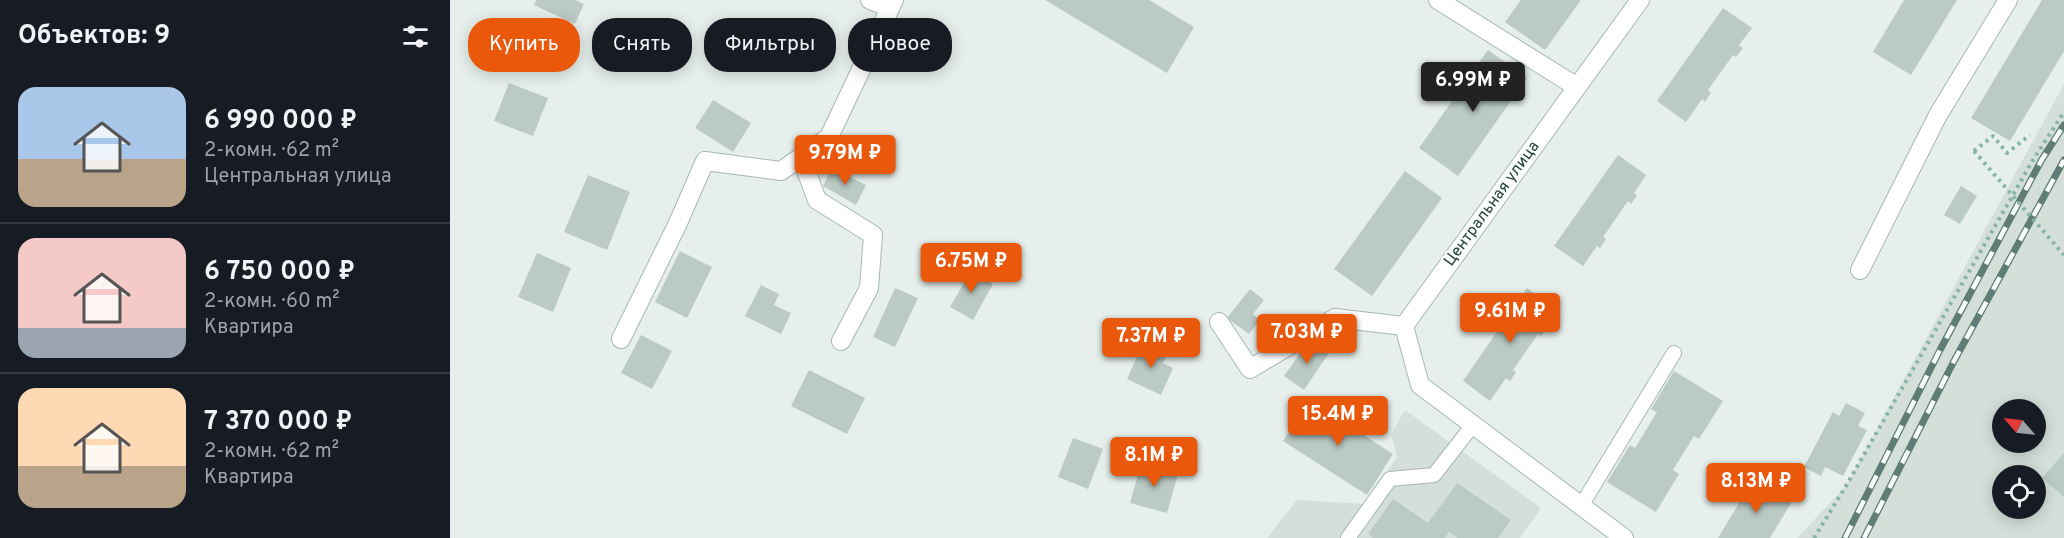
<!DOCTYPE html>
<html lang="ru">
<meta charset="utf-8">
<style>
:root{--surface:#171b24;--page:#20242c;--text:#f1f3f6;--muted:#9ea1a6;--line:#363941;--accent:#ea580c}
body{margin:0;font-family:Overpass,sans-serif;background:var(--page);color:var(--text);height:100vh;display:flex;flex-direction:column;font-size:22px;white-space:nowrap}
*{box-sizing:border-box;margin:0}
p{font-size:20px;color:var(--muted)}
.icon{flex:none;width:33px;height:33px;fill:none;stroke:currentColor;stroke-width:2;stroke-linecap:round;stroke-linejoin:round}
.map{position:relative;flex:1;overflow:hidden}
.sheet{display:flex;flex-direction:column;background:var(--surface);width:450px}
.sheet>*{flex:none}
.hud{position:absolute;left:18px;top:18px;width:570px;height:54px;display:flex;gap:12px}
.needle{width:39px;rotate:298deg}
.buttons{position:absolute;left:1542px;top:399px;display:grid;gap:12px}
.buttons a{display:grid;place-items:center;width:54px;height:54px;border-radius:50%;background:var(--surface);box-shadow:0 3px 15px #0003;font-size:30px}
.price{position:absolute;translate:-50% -51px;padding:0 14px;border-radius:6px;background:var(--accent);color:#fff;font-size:20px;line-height:39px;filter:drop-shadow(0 2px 3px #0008)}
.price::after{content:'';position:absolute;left:50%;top:36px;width:18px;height:14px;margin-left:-9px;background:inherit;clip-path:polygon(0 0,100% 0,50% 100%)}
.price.selected{background:#222;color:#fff}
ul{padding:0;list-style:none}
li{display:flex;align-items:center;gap:18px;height:150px;padding:0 18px}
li+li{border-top:2px solid var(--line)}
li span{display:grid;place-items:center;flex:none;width:168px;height:120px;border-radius:18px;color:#555}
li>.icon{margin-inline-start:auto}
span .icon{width:72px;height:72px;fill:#fffc;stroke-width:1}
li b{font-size:26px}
h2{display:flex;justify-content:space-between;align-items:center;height:72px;padding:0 18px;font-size:26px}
.tag{padding:0 21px;border-radius:24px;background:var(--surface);box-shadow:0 3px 15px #0003;font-size:21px;line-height:54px}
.tag.selected{background:var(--accent);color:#fff}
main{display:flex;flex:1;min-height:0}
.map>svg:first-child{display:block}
</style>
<main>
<section class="sheet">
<h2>Объектов: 9<svg class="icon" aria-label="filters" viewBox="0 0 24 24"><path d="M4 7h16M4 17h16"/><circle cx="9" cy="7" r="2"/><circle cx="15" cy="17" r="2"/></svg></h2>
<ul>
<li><span style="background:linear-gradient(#a9c7e8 60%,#b9a48a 0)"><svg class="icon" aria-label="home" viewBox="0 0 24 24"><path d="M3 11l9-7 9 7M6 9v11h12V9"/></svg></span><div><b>6 990 000 ₽</b><p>2-комн. · 62 m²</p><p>Центральная улица</p></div></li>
<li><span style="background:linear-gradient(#f6c9c9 75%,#9aa5b1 0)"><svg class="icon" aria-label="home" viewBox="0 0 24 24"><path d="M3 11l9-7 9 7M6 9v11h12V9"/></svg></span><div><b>6 750 000 ₽</b><p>2-комн. · 60 m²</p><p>Квартира</p></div></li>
<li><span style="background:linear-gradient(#ffd9b3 65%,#b9a48a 0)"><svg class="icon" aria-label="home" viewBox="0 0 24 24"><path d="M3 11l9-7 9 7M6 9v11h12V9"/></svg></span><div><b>7 370 000 ₽</b><p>2-комн. · 62 m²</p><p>Квартира</p></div></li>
</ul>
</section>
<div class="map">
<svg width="1614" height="538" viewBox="0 0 1614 538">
<rect width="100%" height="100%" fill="#e6efeb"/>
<path fill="#d4dfda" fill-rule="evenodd" d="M 1614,84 L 1614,538 L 1347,538 L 1396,486 ZM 1552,410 L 1586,410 L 1586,442 L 1552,442 ZM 1552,476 L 1586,476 L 1586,508 L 1552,508 Z
M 955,410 L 1091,508 L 1070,538 L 817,538 L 847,500 L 914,504 L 947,457 L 941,434 Z"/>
<path fill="#bbcac4" d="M 86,0 L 125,0 L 134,4 L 125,24 L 84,5 Z
M 595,0 L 699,0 L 744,27 L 717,73 Z
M 1071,0 L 1131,0 L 1095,50 L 1055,22 Z
M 1454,0 L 1507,0 L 1461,75 L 1423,52 Z
M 1592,0 L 1614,0 L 1614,51 L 1560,141 L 1521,118 Z
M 1273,8 L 1302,28 L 1289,45 L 1293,48 L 1286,57 L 1283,55 L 1258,90 L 1261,93 L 1255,102 L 1252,99 L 1236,122 L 1207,101 Z
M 71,24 L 118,47 L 107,69 L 60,47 Z
M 1038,50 L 1077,78 L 1008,176 L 969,148 Z
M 59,83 L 98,98 L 83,136 L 44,121 Z
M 263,100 L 301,123 L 283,152 L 245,128 Z
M 1168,155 L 1196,175 L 1184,193 L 1187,195 L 1181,204 L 1178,201 L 1153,237 L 1156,239 L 1150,248 L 1147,246 L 1133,266 L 1104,246 Z
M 382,168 L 416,185 L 406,205 L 373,186 Z
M 955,171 L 992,198 L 922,296 L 884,269 Z
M 138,175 L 180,192 L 157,250 L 114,232 Z
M 1511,186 L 1527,196 L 1510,224 L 1494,215 Z
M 230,251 L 262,267 L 237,318 L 205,302 Z
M 87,253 L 121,268 L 103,312 L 68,297 Z
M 513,267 L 543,284 L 523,320 L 500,307 L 514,283 L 507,278 Z
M 311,285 L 329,294 L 324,305 L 341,313 L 331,334 L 295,316 Z
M 445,288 L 468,298 L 445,347 L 423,337 Z
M 1077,288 L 1106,308 L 1095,325 L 1097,327 L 1091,336 L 1088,334 L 1063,370 L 1066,372 L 1060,381 L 1056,378 L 1040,401 L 1013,381 Z
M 800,289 L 814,300 L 803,314 L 810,320 L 799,334 L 777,318 Z
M 191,335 L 222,351 L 202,389 L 171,373 Z
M 860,339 L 879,353 L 854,390 L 834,376 Z
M 694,341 L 718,352 L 713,363 L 723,368 L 711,395 L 677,379 Z
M 359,370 L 415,398 L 397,434 L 341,406 Z
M 1224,371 L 1273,401 L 1249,439 L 1244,436 L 1223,470 L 1229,474 L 1206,512 L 1157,482 L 1180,445 L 1185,448 L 1207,412 L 1201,409 Z
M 860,400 L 943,454 L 917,495 L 833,441 Z
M 1396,403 L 1415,413 L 1408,426 L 1417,430 L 1393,476 L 1375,467 L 1371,476 L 1354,467 L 1383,412 L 1389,416 Z
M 623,438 L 653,449 L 638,489 L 608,477 Z
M 1614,453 L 1614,497 L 1592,478 Z
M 691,464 L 728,474 L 717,513 L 680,503 Z
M 1303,480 L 1341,503 L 1320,538 L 1268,538 Z
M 1007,483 L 1061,520 L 1048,538 L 1008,538 L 999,532 L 995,538 L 923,538 L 918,534 L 943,499 L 978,523 Z"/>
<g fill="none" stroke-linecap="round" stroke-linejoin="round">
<defs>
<path id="lane" d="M 1131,506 L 1224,353
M 898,538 L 940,479 L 984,475 L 1023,425"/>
<path id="street" d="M 420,0 L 440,8
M 988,0 L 1127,87
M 351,157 L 367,200 L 423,235 L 419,288 L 391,341
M 1410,270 L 1488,115 L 1558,0
M 769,322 L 800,369 L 885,318 L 954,326
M 954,326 L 1190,0
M 954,326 L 970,385 L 1174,538
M 171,339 L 228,223 L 255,161 L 331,171 L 379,137 L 444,0"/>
</defs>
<use href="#lane" stroke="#a8b8b2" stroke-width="16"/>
<use href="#street" stroke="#a8b8b2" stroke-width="20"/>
<path stroke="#86b3a5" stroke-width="4" stroke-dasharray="3 4.5" stroke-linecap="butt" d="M 1524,151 L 1543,136 L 1557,153 L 1580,135
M 1364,538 L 1396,486 L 1583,160 L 1614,112"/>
<use href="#lane" stroke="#fff" stroke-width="14"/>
<use href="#street" stroke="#fff" stroke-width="18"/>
<defs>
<path id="rail" d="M 1395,538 L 1490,350 L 1591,161 L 1614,125
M 1414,538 L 1504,361 L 1614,160"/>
</defs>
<use href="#rail" stroke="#5f7d75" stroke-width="7"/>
<use href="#rail" stroke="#f7fbf9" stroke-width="4.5" stroke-dasharray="14" stroke-linecap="butt"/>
<path stroke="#86b3a5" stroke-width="4" stroke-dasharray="3 4.5" stroke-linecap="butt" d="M 1524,151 L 1614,255"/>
</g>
<g text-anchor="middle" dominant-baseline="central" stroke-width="4.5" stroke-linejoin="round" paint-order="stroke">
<g font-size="16" fill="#24423a" stroke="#f7fbf9">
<text transform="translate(1042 204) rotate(-54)">Центральная улица</text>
</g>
</g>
</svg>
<div class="buttons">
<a><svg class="needle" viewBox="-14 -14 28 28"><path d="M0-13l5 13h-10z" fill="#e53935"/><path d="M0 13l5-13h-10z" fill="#9ea1a6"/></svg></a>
<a><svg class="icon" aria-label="locate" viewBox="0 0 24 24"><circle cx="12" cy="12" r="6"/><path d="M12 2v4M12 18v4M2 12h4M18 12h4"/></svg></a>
</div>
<b class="price selected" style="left:1023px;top:113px">6.99M ₽</b>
<b class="price" style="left:395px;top:186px">9.79M ₽</b>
<b class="price" style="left:521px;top:294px">6.75M ₽</b>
<b class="price" style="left:1060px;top:344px">9.61M ₽</b>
<b class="price" style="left:857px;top:365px">7.03M ₽</b>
<b class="price" style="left:701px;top:369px">7.37M ₽</b>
<b class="price" style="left:888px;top:447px">15.4M ₽</b>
<b class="price" style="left:704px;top:488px">8.1M ₽</b>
<b class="price" style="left:1306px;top:514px">8.13M ₽</b>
<div class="hud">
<a class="tag selected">Купить</a>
<a class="tag">Снять</a>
<a class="tag">Фильтры</a>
<a class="tag">Новое</a>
</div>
</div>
</main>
